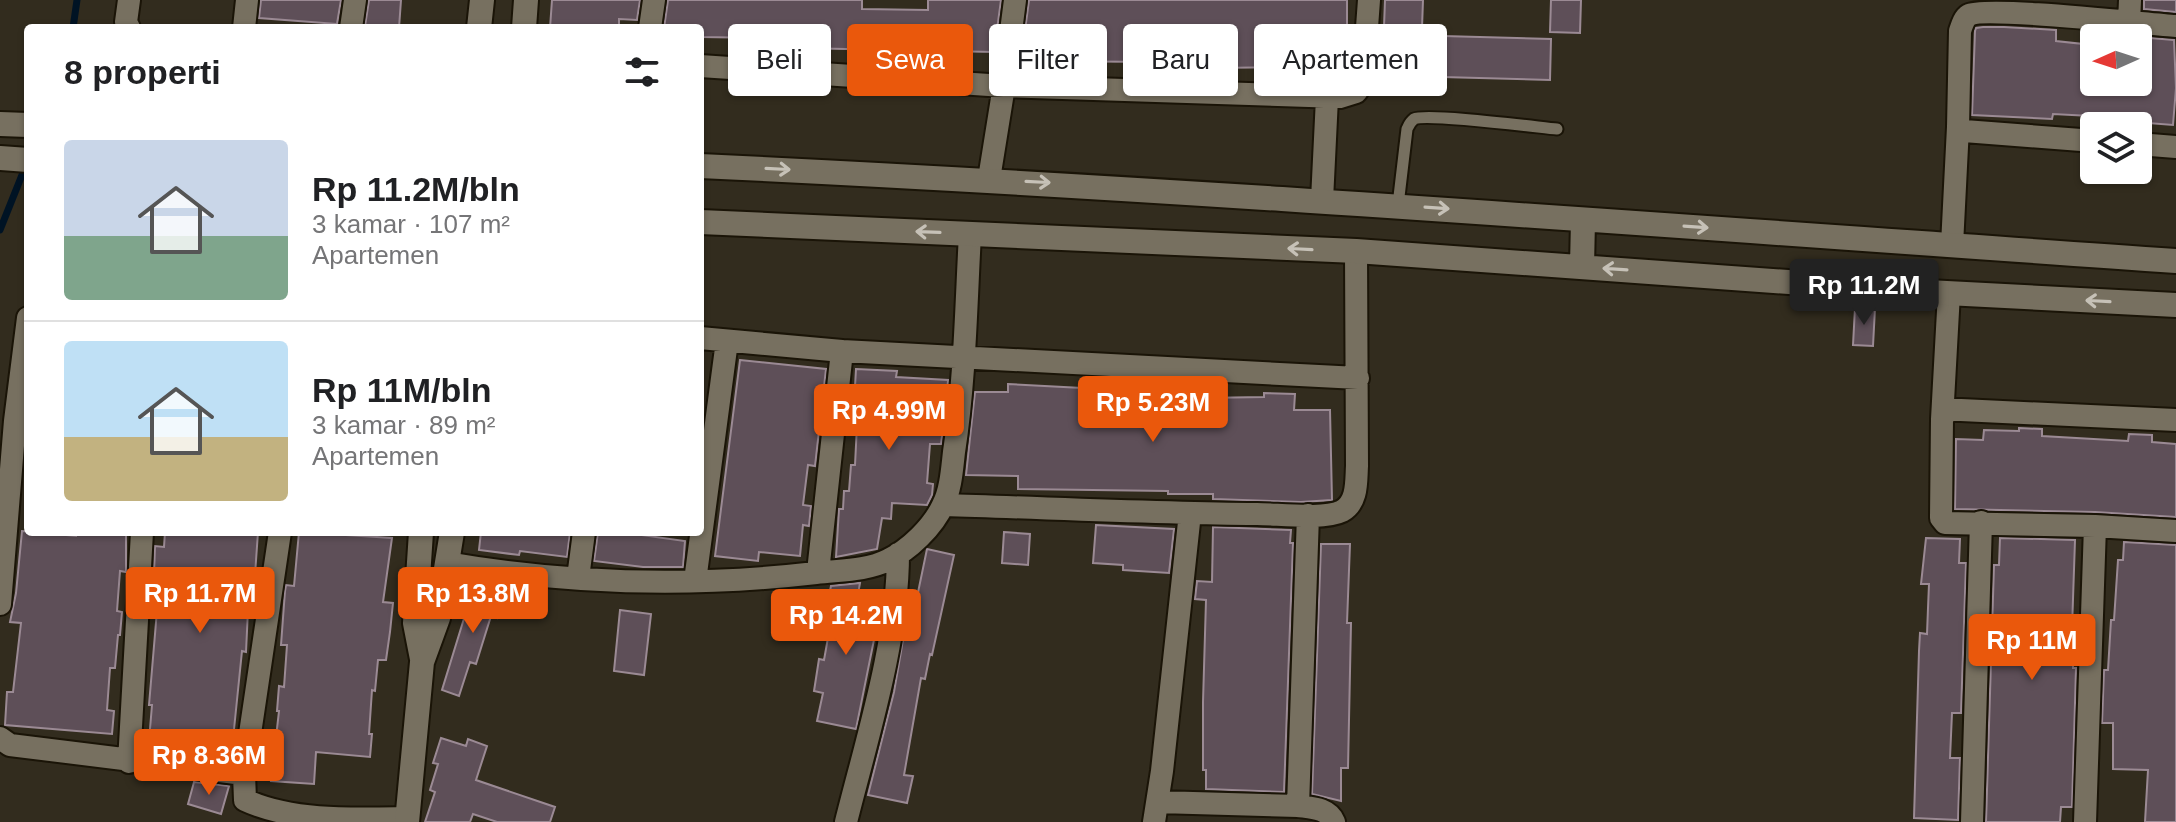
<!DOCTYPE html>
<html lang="id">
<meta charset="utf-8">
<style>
:root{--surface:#fff;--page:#f6f6f6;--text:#202124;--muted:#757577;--line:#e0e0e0;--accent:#ea580c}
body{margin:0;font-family:Helvetica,sans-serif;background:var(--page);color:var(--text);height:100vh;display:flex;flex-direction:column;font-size:30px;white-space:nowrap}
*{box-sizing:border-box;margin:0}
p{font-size:26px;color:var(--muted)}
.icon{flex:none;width:44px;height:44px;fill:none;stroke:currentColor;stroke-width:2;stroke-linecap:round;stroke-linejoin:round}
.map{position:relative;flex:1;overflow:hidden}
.drawer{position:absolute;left:24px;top:24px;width:680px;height:512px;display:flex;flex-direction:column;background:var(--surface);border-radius:8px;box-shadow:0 2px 6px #0004}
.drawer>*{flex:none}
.top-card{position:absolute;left:728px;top:24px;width:760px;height:72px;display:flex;gap:16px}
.needle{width:52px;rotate:267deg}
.tools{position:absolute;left:2080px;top:24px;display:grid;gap:16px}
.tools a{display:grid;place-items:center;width:72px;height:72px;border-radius:8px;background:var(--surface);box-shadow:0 2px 6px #0004;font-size:40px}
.price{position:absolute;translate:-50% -68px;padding:0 18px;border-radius:8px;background:var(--accent);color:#fff;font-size:26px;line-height:52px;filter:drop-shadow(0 2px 4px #0008)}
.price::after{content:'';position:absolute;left:50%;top:48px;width:24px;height:18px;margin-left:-12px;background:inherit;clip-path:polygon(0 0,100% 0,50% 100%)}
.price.current{background:#222;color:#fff}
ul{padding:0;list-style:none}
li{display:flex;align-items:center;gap:24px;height:200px;padding:0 40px}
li+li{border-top:2px solid var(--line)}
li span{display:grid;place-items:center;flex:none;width:224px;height:160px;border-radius:8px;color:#555}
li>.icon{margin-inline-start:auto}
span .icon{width:96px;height:96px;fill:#fffc;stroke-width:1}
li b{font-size:34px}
h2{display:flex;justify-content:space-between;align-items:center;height:96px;padding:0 40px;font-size:34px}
.chip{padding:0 28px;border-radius:8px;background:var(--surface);box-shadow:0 2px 6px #0004;font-size:28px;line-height:72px}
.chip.current{background:var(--accent);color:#fff}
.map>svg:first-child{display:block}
</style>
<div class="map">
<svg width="2176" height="822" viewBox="0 0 2176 822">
<rect width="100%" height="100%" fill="#322c1e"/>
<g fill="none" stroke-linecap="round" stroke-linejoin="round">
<path stroke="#001324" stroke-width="7" d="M 73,28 L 77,0
M 0,230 L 26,165"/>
</g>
<path fill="#5e4f58" stroke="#9b8a94" stroke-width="2" d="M 261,0 L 341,0 L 337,24 L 259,18 Z
M 369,0 L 401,0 L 399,28 L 365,26 Z
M 552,0 L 640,0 L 637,20 L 619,19 L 619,28 L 550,28 Z
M 668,0 L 862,0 L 862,9 L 928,10 L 928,0 L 1001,0 L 994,52 L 797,48 L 797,44 L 766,44 L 767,38 L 701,37 L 701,28 L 664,28 Z
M 1029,0 L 1347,0 L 1347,35 L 1352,35 L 1350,72 L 1316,72 L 1316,69 L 1282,67 L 1215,68 L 1215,64 L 1159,62 L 1028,61 L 1029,53 L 1022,53 Z
M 1385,0 L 1423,0 L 1422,28 L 1384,27 Z
M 1551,0 L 1581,0 L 1580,33 L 1550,32 Z
M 2144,0 L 2176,0 L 2176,12 L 2144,9 Z
M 2004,27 L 2056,30 L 2056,41 L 2083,44 L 2083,49 L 2094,49 L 2094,82 L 2138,82 L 2138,37 L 2174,40 L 2176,88 L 2173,125 L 2110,120 L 2110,117 L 2053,114 L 2052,119 L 1972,115 L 1975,31 L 1976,28 L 1983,27 Z
M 1406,35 L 1551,39 L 1550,80 L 1405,76 Z
M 1855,308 L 1875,308 L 1873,346 L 1853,345 Z
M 740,360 L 826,369 L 815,466 L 808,465 L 803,505 L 811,506 L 809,526 L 803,525 L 800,556 L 759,552 L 758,561 L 715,556 Z
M 856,369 L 897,371 L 896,377 L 948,380 L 947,396 L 941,444 L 930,444 L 927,483 L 933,484 L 932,495 L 927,505 L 892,503 L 891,519 L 882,518 L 877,549 L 836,557 L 839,509 L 843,509 L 844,491 L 849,491 L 851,465 L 855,465 L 858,405 L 854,404 Z
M 1008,384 L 1101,389 L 1101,399 L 1163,401 L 1163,407 L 1201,407 L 1201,398 L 1264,397 L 1264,393 L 1295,394 L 1294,410 L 1330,410 L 1332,500 L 1301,502 L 1213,499 L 1213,494 L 1168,494 L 1168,491 L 1018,489 L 1018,476 L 966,475 L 975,392 L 1008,392 Z
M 2019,428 L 2042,429 L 2042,436 L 2128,441 L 2129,434 L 2152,435 L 2152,442 L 2176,444 L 2176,517 L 2095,512 L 1955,509 L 1956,439 L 1983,440 L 1984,430 L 2019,431 Z
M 1096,525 L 1174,529 L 1169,573 L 1123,570 L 1123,565 L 1093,563 Z
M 1213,527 L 1291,530 L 1290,543 L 1293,543 L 1284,792 L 1206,789 L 1206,770 L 1203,770 L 1203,702 L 1206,600 L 1195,599 L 1197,581 L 1212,582 Z
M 22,531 L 76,536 L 76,532 L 126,532 L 126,572 L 120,571 L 117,611 L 122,612 L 120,635 L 118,635 L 115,668 L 110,668 L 107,710 L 114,711 L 112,734 L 5,725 L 7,692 L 13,692 L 21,623 L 10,622 L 16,593 Z
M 165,532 L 258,532 L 254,589 L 249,589 L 246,652 L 242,651 L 232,749 L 149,741 L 152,705 L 149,705 L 160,575 L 154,574 L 155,546 L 164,547 Z
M 299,532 L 392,538 L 383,602 L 393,603 L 390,632 L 386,660 L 378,660 L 375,691 L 372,690 L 369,734 L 372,734 L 370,757 L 316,752 L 314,784 L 271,781 L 279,711 L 277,711 L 279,686 L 284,687 L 287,645 L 281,645 L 285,591 L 286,585 L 294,586 Z
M 481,532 L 570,532 L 567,557 L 520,551 L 519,555 L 479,550 Z
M 598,532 L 642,532 L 641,535 L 685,541 L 683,567 L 643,567 L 594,561 Z
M 1004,532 L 1030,534 L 1028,565 L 1002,563 Z
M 1926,538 L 1960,539 L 1959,563 L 1966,563 L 1961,713 L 1952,713 L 1950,758 L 1960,758 L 1958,820 L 1914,818 L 1919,651 L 1920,633 L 1927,634 L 1928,608 L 1929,584 L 1921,584 Z
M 2000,538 L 2075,540 L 2072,629 L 2074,629 L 2073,668 L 2076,668 L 2072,807 L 2061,807 L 2060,822 L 1986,822 L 1994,565 L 1999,565 Z
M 2124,542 L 2176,545 L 2176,822 L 2145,822 L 2148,770 L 2113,769 L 2113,723 L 2102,723 L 2104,670 L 2108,670 L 2111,620 L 2114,620 L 2118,560 L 2123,560 Z
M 1321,544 L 1350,544 L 1347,623 L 1351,623 L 1348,768 L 1341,768 L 1341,801 L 1312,794 Z
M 927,549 L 954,555 L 932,655 L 930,654 L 925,679 L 921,678 L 904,775 L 913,776 L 907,803 L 868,795 L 894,692 L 909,605 L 915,607 Z
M 479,582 L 506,589 L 497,618 L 491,616 L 476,664 L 470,662 L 459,696 L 442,690 L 466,612 L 469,613 Z
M 860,583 L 856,605 L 880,610 L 856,729 L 817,721 L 823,693 L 814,691 L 819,659 L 824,660 L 833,610 L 826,609 L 831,586 Z
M 620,610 L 651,614 L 644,675 L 614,671 Z
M 441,738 L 466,746 L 468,739 L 487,746 L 476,780 L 555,807 L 550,822 L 497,822 L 473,814 L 470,822 L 425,822 L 435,792 L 430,790 L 438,764 L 433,763 Z
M 194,782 L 229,786 L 221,814 L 188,804 Z"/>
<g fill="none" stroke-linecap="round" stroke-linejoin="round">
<defs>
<path id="lane" d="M 1398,205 L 1407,129 C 1409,125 1410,122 1414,119 C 1426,113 1536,127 1557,129"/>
<path id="street" d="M 129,0 L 126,22 L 129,28
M 2129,23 L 2130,0
M 244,28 L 247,0
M 351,28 L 355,0
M 650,28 L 654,0
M 700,66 L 1004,86 L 1340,97 L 1356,92 L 1363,82 L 1369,0
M 2094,141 L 1964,131 L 1958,127 L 1960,31 C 1962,25 1964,18 1969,15 C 1985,6 2146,24 2176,26
M 2138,144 L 2176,147
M 989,179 L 1004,86 L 1015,0
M 1322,200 L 1327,98
M 1952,245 L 1958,127
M 1949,293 L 1942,419 L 1941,518 L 1945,523 L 2095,526 L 2176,531
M 700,338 L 842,351 L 1358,378
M 1944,414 L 1951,410 L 1961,410 L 2176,420
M 944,505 C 1048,508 1152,513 1257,514 C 1278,514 1324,520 1342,511 C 1358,502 1356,481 1357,466 L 1356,251
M 280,532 L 244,774 L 245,800 C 292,822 355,819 407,818
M 447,563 C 568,584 694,587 816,573 C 840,570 866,571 888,560 C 909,550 933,527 943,505 C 951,489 952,469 954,452 C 965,380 966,306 970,234
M 818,572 L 842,351
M 578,578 L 584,532
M 695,581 L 727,341
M 0,604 L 15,421 L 28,318
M 0,738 L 10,745 L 244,774
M 129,762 L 142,532
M 1158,802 L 1298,806 C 1312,808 1328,808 1334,822
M 1298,806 L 1308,515
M 846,822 C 867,738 898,641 898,554
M 1154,822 L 1162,771 L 1190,513
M 1972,822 L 1981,522
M 2085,822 L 2095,526"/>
<path id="secondary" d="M 479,28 L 482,0
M 524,28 L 526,0
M 0,124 L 28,125
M 0,158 L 28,160
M 700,166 C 1193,189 1684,227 2176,261
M 700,222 L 1356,251 L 1927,292 L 2176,305
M 1582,267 L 1583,220
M 421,532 L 415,623 L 422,659
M 407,822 L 422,662 L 438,618 L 452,532"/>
</defs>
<use href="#lane" stroke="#1a1407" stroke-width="15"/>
<use href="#street" stroke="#1a1407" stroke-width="26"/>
<use href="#secondary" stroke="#1a1407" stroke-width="28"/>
<use href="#lane" stroke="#777060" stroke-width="11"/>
<use href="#street" stroke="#777060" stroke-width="22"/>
<use href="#secondary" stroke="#777060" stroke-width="24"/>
</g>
<defs><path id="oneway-shaft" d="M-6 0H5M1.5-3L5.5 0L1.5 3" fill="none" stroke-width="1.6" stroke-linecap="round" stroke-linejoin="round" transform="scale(2)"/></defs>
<g stroke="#c6c1b7">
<use href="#oneway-shaft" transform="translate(778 169) rotate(3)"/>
<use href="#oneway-shaft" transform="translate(1038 182) rotate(3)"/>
<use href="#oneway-shaft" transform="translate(1437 208) rotate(4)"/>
<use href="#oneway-shaft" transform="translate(1696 227) rotate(4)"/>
<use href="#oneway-shaft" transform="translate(928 232) rotate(-178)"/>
<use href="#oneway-shaft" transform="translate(1300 249) rotate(-177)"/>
<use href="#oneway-shaft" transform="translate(1615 269) rotate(-176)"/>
<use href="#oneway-shaft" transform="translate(2098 301) rotate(-177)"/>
</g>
</svg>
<div class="tools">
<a><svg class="needle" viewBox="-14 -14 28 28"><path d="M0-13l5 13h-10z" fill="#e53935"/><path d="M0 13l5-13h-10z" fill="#757577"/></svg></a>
<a><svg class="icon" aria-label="layers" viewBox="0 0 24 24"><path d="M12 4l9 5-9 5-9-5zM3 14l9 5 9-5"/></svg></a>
</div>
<b class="price current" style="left:1864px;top:327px">Rp 11.2M</b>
<b class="price" style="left:1153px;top:444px">Rp 5.23M</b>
<b class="price" style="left:889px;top:452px">Rp 4.99M</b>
<b class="price" style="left:200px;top:635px">Rp 11.7M</b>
<b class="price" style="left:473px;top:635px">Rp 13.8M</b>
<b class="price" style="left:846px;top:657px">Rp 14.2M</b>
<b class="price" style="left:2032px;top:682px">Rp 11M</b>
<b class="price" style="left:209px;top:797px">Rp 8.36M</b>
<div class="top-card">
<a class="chip">Beli</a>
<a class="chip current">Sewa</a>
<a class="chip">Filter</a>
<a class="chip">Baru</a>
<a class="chip">Apartemen</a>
</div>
<section class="drawer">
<h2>8 properti<svg class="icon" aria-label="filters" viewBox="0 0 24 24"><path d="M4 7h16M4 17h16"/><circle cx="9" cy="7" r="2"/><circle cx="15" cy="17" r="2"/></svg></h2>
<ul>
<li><span style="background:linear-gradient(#c9d6e8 60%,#7fa58c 0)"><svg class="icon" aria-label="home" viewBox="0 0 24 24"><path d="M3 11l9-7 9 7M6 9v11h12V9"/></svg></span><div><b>Rp 11.2M/bln</b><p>3 kamar · 107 m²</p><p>Apartemen</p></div></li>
<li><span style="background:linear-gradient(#bfe0f5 60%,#c2b280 0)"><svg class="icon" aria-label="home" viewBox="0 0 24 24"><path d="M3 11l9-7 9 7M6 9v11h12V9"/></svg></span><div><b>Rp 11M/bln</b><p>3 kamar · 89 m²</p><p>Apartemen</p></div></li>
</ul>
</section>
</div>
